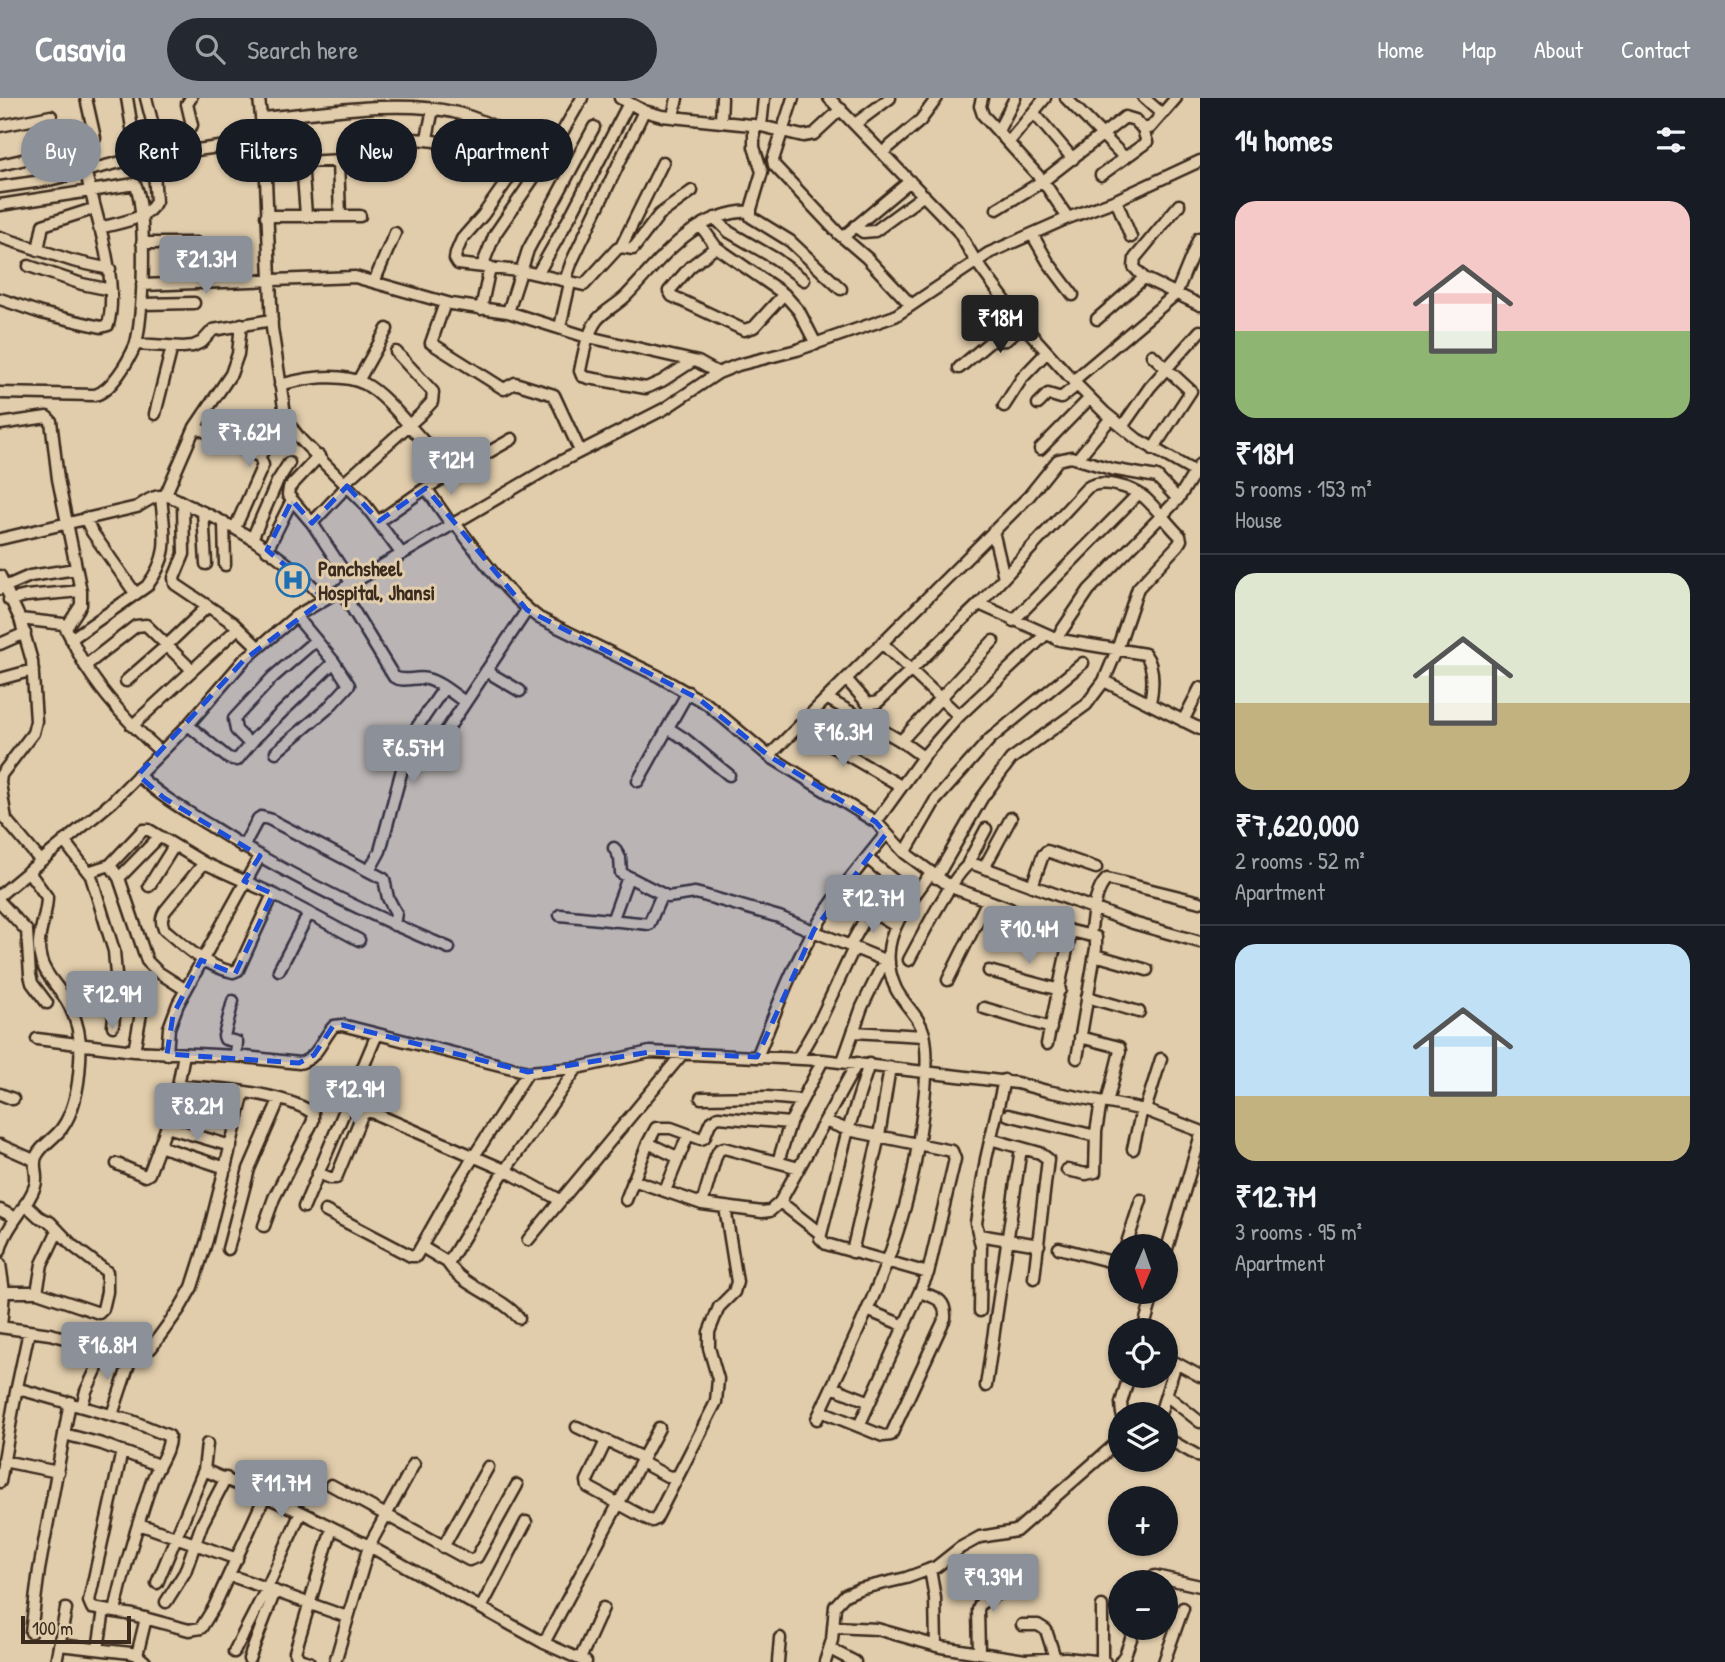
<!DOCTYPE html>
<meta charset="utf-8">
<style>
:root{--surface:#171b24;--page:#242831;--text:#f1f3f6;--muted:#9ea1a6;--line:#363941;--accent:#8c9099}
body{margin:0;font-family:"Patrick Hand",sans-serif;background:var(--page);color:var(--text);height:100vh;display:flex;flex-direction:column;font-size:26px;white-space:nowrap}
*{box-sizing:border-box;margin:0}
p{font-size:23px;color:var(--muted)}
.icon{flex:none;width:38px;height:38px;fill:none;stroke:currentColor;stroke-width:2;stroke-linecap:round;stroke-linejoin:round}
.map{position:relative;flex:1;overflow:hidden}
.drawer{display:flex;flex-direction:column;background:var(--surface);width:525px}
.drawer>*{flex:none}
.hud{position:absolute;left:21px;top:21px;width:665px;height:63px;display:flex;gap:14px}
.needle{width:46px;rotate:182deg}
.buttons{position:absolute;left:1108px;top:1136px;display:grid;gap:14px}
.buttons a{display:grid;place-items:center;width:70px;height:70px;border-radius:50%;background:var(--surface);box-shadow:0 2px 5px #0004;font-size:35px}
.scale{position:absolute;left:21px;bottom:18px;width:110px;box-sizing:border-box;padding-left:7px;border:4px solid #3b2a1e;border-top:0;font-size:19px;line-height:24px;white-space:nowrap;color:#3b2a1e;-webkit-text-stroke:5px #e1cdac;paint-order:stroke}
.price{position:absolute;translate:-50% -60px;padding:0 16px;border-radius:7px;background:var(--accent);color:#fff;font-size:23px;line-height:46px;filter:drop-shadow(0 2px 4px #0008)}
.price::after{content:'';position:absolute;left:50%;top:42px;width:21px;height:16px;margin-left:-10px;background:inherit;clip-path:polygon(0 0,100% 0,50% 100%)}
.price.on{background:#222;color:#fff}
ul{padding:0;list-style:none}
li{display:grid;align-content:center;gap:14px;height:371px;padding:0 35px}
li+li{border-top:2px solid var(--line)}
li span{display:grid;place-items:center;height:217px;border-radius:21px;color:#555}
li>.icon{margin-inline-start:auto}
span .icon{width:126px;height:126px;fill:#fffc;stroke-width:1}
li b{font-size:30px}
h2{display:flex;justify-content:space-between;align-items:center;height:84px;padding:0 35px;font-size:30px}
.tag{padding:0 24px;border-radius:32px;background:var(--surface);box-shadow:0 2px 5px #0004;font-size:24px;line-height:63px}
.tag.on{background:var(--accent);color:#fff}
header{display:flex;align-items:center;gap:42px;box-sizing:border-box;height:98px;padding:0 35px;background:var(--accent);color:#fff}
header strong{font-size:33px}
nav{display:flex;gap:38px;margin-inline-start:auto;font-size:24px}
.search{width:490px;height:63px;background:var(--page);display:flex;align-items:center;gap:18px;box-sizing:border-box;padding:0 24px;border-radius:38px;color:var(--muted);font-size:26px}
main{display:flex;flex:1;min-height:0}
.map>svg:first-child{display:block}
</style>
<header>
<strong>Casavia</strong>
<div class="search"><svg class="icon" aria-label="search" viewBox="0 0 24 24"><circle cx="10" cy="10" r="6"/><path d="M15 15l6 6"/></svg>Search here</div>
<nav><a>Home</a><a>Map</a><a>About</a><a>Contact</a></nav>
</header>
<main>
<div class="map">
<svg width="1200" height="1564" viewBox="0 0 1200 1564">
<rect width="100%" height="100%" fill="#e1cdac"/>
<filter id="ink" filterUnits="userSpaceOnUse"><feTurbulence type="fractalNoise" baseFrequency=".0143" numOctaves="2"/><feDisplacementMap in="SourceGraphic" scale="14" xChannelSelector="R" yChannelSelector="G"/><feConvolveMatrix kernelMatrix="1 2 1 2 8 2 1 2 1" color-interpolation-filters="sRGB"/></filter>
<g filter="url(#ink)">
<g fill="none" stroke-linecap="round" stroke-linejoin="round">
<defs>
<path id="minor" d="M 127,0 L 137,60
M 259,0 L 265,57 L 272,230 L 286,323 L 302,343 L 363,404 L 401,455
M 620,0 L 644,13 L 662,18 L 761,28 L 803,38 L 814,36 L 841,11
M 793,0 L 773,62 L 774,67 L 839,136 L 867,160 L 911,207
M 829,0 L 958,133 L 975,162 L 1023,227 L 1077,287 L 1105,315 L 1137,341 L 1200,377
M 982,0 L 980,8 L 983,17 L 1043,83 L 1068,120
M 1066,0 L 1124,59
M 1144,0 L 1162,16
M 1034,15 L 1073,61
M 673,19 L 677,0
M 261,20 C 319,15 398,1 453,14 C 482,20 506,35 531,49
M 721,24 L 722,0
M 855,26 L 890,0
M 754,27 L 754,49 L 762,74 L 751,111 L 751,119 L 790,143 L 841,191
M 0,28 L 51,18
M 761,28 L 764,0
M 998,33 L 1015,0
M 540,36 L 483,117 L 462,141 L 456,155 L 455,161 L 458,166 L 527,174 L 584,187 L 617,151 L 621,149 L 633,151 L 659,117 L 692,93
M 134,39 L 151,36 L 154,31 L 146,0
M 427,40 L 433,11
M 1008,45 L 1045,0
M 185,53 L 181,40 L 192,27 L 187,6 L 191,0
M 882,55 L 920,23 L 937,0
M 338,63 L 340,118
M 302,64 L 306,117
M 265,66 L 381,60 L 390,57 L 400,43 C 436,34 482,60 513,75
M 0,67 L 92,46 L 95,40 L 86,0
M 1101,77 L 1147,44 L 1144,35 L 1146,31
M 0,89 L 49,82 L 137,60 L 264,43
M 1116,102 L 1131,139
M 0,107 L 135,86 C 147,108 144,224 135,248 C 128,264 111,293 95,297 L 0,295
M 1179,107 L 1135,160 L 1134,169 L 1144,180 L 1200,207
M 997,111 L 1043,83 L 1125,19 L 1135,22 L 1142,30 L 1150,30 L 1176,0
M 266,118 L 360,118
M 715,120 L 729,134 L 776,161 L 804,182
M 701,128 L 716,149 L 784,196 L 799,213 L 816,246
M 855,128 L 863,134 L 875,133 L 924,97
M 99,130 C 117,125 148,122 156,103 L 153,58
M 1032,136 L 1048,164 L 1073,197
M 0,139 L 73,163 L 110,171
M 843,139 L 910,83
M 142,145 L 196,145
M 621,149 L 663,64
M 716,149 L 690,169 L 669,193 L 672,198 L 744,232 L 754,229 L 784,196
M 38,152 L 43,127 L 93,111
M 29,168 L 82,186 L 111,192
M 482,168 L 495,136 L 548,59 L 582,0
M 538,175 L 572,115 L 629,5
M 565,183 L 572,163 L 644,13
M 374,184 L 395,135
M 142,187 L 355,179 L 451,206 L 508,214 L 584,238 L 698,264 L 718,275
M 0,201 L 41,215 L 101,229 L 108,227 C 121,178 90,102 80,50
M 445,205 L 431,245 L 504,291 L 515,285 L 554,297 L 580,353
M 142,206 L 194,205
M 481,211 L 490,169
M 508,214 L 528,152 L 594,29
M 1097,221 L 1144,180
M 560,229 L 570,185
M 136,246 L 183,249 L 193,248 L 202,244 L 213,232 L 272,222
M 1152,257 L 1191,293 L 1153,351
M 693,263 L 662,283 L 646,290 L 589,280 L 582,278 L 580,273 C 583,258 587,235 597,222 C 604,213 617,207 626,198 C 663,160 691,116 750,113
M 959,270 L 991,243 L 1006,242 L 1023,227
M 358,283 L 387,231
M 1073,283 L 1176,196 L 1199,140
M 280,287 C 305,280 341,274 365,286 C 387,298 409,329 427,347
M 1038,306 L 1048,296 L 1061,300 L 1077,287
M 1004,308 L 1022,280 L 1047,254
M 155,316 L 172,249
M 0,326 L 47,319 L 51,323 L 58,381 L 81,493 L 81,507 L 66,530
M 195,329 L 256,357 L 261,356 L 286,323
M 1122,329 L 1150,289 L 1200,233
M 1040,351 L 1090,300
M 319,358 L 289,390 L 288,397 L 312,425 L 352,486
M 1078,360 L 1111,320
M 344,385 L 420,317 L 432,304 L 433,294 L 396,254
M 426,390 L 451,426
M 165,398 L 195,329 L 231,276 L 238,256 L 241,226
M 183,405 L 184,456 L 174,480 L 175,486 L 233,525 L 258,549
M 203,414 L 206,466
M 85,420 L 92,434 L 135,495
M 379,423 L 426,390 L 512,341
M 224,424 L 225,467
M 312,425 L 347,388
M 455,425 C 480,458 505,495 539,520 L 658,578 L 707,606 L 769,658 L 876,724 L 905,755 L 951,789 L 1071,833 L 1096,839 L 1096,850 L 1077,960
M 235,430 L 263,367 L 259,357
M 993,433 L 1004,479
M 0,441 L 137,409 C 147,403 155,396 167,398 C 175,399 184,406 192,409 C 242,431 288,461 325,501
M 252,441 L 277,384 L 289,365
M 267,452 L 292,402
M 0,478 L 20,521 L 32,563 L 36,623 L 33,635 L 1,677 L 0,685 L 6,721
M 0,491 L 30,478 L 76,471
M 341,492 L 394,579 C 405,585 415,578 427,581 C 440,584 453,596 465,604
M 9,502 L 26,498 L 81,493
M 979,506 L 1060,542 L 1145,556 C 1155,569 1153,590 1150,605
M 20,521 L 63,526 C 72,539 77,555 86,569 C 106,601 133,629 161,654
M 1013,523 L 1138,396
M 71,541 L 147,488 C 172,455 164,436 161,398
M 1056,541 L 1089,492 L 1178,401 L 1200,366
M 0,546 L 25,535
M 883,546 L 959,618
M 85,568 L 136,528 L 146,527 L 191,571
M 486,573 L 520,593
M 0,581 L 33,572
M 847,582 L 868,606 L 878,604 L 982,503 L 1087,390 C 1101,380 1132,389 1145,400 C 1157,411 1168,426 1180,438 L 1181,442 L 1178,447 L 1138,490 L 1117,552 L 1104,583 L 1086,607 L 1011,661 L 982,700 L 936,780
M 126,583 L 166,548 L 208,508
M 1104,583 L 1200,631
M 828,601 L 901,643 L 923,659
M 1183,623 L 1200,590
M 188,627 L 228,660 L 237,662 L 256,639 L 334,564
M 132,628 L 238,530
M 799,629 L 901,688
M 668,630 L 685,641 L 729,677
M 901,643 L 993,543
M 439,644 L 527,512
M 250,646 L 236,632 L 234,621 L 273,579 L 316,542
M 276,654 L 327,611 L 349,587 L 334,564 L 296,518
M 769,658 L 1029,398 L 1058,362 L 1071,359 L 1111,371 L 1157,379 L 1178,401
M 138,677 C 161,699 186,713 212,729 C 287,777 367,816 449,850
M 638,683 L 688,594
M 2,717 L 40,762
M 876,724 L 923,659 L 959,618 L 1045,537
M 64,743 L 91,778 L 114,853 L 117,889 L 113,928
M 243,749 L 258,721 L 261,719 L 269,721 L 384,781 L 388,800 L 396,815 L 394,827
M 614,750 L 620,760 L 621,775 L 668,799 L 695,795 L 703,797 L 779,819 L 889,864
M 905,755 L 935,703 L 990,641 L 1083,565
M 867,760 L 914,799
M 204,765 L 165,813 C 161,820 161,824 164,831 C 185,849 205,868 233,874 L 238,872 L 273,796
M 968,765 L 986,731
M 984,770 L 1011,720
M 369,773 L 380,753 L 411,638 L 444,590
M 88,774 L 110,767
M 119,780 L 159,739
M 149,788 L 174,748
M 1032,788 L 1043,757 L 1047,753 L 1096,770
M 843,790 L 872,814 L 894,827
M 0,797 L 112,704 L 188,627 L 244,562 L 296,518 L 554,367 L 664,311 L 718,275 L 738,267 L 797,252 L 895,218 L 989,155 L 1068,120 L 1116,102 L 1200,63
M 0,804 L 27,833 L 30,877 L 32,885 L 47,905
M 560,817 L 649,826 L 662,796
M 612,823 L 628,779
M 1090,837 C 1093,820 1094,793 1107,781 L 1200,804
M 850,848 L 870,812
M 1095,857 L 1147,872
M 909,862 C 919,844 955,772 971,765 L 1133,825 L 1200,844
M 279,872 L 309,815
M 989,873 L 1060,892
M 948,882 L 987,804
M 186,892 L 158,874 L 147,863 L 119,780 L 110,767 L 143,732 L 149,732 L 204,765 L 273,796 L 359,842
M 1087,899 L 1139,914
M 233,903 L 224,938 L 225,941 L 237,944 L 236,958
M 984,910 L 1051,930
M 853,934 L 924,938
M 1080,939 L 1119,949 L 1120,953 L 1107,1005
M 37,941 L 134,953 L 236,958 L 299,965 C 318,961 322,940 334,928 L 342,927 L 528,974 L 577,970 L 650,954 L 823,962 L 1017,985 L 1047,993 L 1145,1012 L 1200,1033
M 1047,946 L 1071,833
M 134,953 L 145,894
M 167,956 L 169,930 L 178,906 L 260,758
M 757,959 C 775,916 791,870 815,831 C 835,797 861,767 886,736
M 798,960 L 821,920 L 854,850
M 843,963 L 862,909 L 885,862
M 869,966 L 848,1032 L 820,1140 L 826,1146 L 928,1175
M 179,988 C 217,990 281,994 313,1015 L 313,1023 L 274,1100 L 264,1128
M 0,996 L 13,1001
M 701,1000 L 767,999 L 801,1002
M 1145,1012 L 1161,961
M 1008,1017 L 1096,1038
M 825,1023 L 848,1032 L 952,1053 L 955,1061 L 928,1175 L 859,1328
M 167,1029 L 231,1048
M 990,1041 L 1040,1055 L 1048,1061 L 1034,1180
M 648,1045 L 679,1060
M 0,1047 L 34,1062
M 159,1048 L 226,1070
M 1133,1051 L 1142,1011
M 778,1064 L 790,1025 L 823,962
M 117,1066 L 145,1078 L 149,1076 L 174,1009 L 184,956
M 1067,1072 L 1086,1076 L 1095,1074 L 1096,1034 L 1101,1004
M 318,1075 L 330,1080 L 336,1080 L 362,1017 L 369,1013 L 505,1072 L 560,1102
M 633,1082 L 702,1106 L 762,1114 L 770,1113 L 780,1104 L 857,965
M 665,1093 L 688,1037
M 626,1102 L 648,1045 L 656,1030 L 671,1030 L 701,1041 L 704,1040 L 710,1025 L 718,1019 L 790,1025
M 780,1104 L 821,1136
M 702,1106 L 716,1058 L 719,1052 L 724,1050 L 799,1070
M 304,1109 L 377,936
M 0,1112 L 16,1120
M 325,1113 L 411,1158 L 416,1158 L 460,1080 L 528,974
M 979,1137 L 1039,1147
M 528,1142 L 683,955
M 1126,1148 L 1141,1102
M 422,1149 L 447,1164 L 450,1162 L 501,1078 L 577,970
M 1059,1150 L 1120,1166
M 228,1151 L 249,1071 L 279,1002
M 0,1153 C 5,1128 27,1111 35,1088 C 39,1077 31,1066 37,1057 C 43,1046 55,1040 62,1030 C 75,1012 79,984 80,963 C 82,937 76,914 60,893 C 53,883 44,874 41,862 C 34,839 47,821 47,799 L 28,773
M 852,1154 L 879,1038 L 890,969
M 1166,1154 L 1200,1040
M 447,1164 C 464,1191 499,1196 519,1220
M 0,1166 L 4,1194 L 1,1229
M 4,1194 L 37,1194 L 99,1215 L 103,1211 L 107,1194 L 107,1174 L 73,1148 L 50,1124 L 39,1119 L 25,1106
M 37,1194 L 42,1166 L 58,1132
M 867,1212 L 905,1228
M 980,1213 L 981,1148 L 976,1125 L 986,1061 L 1004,982
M 0,1229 L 50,1236 L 129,1258 L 129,1266 L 112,1317
M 1143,1232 L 1154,1194
M 151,1250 L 180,1210 L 192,1189 L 207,1142 L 244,994
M 986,1288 L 1021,1050
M 832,1289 L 870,1304
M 16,1294 L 29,1233
M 1166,1297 L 1200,1324
M 82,1308 L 86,1293 L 106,1251
M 821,1313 L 883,1338 L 891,1337 L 945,1220 C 946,1201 936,1200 920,1194
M 1122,1316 L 1121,1305 L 1129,1278
M 1160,1316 L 1176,1265 L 1200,1278
M 817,1321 C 857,1234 903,1148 917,1052 C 922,1022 931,964 924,936 C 919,917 904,907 896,891 C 874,844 905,811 930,776
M 577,1329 L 643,1360
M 64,1336 L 102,1346 L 158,1367
M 1166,1340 L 1200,1359
M 606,1343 L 587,1383 L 588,1389 L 645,1420 L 652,1423 L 656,1421 L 678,1378
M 122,1353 L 89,1503 L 92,1510 L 133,1517 L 189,1532 L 201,1530 L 214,1509 L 265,1398
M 3,1363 L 58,1374
M 641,1364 L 669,1379 L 678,1378 L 716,1304 L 718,1281 L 709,1250 L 709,1234 L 719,1209 L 734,1194 L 737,1184 L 725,1109
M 204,1372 L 301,1414 L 369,1448 L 414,1366
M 0,1384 L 16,1294 L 19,1291 L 132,1323 L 169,1338 C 170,1353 157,1368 152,1383 C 138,1426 124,1469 115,1514
M 331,1387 L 469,1462 L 477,1459 L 517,1387
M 139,1426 L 237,1461
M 443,1449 L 488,1369
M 930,1471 L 935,1500 L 936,1548
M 229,1477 L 347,1519
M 1148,1484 L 1152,1479 L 1155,1478 L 1200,1488
M 157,1485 L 204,1372 L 207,1346
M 166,1504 L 185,1474 L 202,1426 L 226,1380
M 1102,1508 L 1102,1564
M 481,1510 L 526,1424
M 1022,1527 L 1038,1527 L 1046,1532 L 1055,1560
M 833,1529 L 877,1531 L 941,1549 L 1025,1562 L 1066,1560 L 1105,1564
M 31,1534 L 39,1472 L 70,1304
M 544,1545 L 659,1330
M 59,1547 L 131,1555 L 137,1557 L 145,1564
M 98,1551 L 104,1512
M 830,1551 L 855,1564
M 234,1554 L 267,1490 L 301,1414
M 979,1554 L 978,1512 L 980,1506 L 1018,1483
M 137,1557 L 146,1520
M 249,1561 L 275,1493
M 580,1561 L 603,1510
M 56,1564 L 66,1511
M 309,1564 L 299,1561 L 295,1554 L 332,1430
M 335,1564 L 369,1448 L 544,1545 L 586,1564
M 778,1564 L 780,1540
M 825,1564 L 832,1542 L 835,1508 L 845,1497 L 859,1491 L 906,1480 L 936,1469 L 960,1450 L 980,1439 L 1016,1433 L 1120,1342
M 1120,1564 L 1125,1557 L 1135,1530
M 1164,1564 L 1183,1510"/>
</defs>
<use href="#minor" stroke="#3b2a1e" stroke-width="15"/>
<use href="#minor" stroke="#e1cdac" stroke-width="10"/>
</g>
</g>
<path fill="#1d4ed8" fill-opacity="0.2" stroke="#1d4ed8" stroke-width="5" stroke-dasharray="14 9" stroke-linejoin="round" d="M 347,388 L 379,423 L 426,390 L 527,512 L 699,601 L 769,658 L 876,724 L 886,736 L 814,832 L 757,959 L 650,954 L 528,974 L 342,927 L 333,928 L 314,957 L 299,965 L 167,956 L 173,917 L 201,862 L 235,876 L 273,796 L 244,783 L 260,758 L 164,700 L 138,677 L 244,562 L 325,501 L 267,452 L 292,402 L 312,425 Z"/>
<defs>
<symbol id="hospital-ring" viewBox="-11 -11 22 22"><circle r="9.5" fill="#e1cdac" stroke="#1f6fb2" stroke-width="1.5"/><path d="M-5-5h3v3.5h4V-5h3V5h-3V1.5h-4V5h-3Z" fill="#1f6fb2"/></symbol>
</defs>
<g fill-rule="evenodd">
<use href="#hospital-ring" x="274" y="463" width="38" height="38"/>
</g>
<g text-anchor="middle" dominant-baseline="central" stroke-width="6" stroke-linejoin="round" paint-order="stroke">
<g font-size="21" font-weight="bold" fill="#3b2a1e" stroke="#e1cdac" text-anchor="start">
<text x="318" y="470">Panchsheel<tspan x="318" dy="24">Hospital, Jhansi</tspan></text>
</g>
</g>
</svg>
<div class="buttons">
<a><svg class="needle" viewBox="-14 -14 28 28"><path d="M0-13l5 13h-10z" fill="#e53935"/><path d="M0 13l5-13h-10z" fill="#9ea1a6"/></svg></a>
<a><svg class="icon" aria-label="locate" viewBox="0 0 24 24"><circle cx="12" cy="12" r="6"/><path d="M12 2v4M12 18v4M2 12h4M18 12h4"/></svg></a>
<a><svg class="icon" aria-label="layers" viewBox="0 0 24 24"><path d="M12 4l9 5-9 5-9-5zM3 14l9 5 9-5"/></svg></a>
<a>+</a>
<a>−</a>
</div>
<div class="scale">100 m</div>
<b class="price" style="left:206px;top:198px">₹21.3M</b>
<b class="price on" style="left:1000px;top:257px">₹18M</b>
<b class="price" style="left:249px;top:371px">₹7.62M</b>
<b class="price" style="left:451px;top:399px">₹12M</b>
<b class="price" style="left:843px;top:671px">₹16.3M</b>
<b class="price" style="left:413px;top:687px">₹6.57M</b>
<b class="price" style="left:873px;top:837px">₹12.7M</b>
<b class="price" style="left:1029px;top:868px">₹10.4M</b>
<b class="price" style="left:112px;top:933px">₹12.9M</b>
<b class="price" style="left:355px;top:1028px">₹12.9M</b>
<b class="price" style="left:197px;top:1045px">₹8.2M</b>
<b class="price" style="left:107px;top:1284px">₹16.8M</b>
<b class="price" style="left:281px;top:1422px">₹11.7M</b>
<b class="price" style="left:993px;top:1516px">₹9.39M</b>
<div class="hud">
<a class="tag on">Buy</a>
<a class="tag">Rent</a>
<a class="tag">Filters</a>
<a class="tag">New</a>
<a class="tag">Apartment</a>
</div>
</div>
<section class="drawer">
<h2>14 homes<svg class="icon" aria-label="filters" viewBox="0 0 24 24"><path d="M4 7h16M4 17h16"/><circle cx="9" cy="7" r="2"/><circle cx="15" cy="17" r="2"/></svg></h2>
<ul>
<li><span style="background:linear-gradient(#f6c9c9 60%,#8fb573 0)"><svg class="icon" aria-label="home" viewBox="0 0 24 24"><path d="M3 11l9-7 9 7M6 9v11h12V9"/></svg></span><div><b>₹18M</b><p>5 rooms · 153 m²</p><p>House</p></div></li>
<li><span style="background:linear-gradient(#dfe7d0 60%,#c2b280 0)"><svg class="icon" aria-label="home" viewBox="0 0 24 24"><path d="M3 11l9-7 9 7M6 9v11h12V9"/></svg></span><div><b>₹7,620,000</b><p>2 rooms · 52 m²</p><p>Apartment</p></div></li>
<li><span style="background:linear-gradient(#bfe0f5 70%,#c2b280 0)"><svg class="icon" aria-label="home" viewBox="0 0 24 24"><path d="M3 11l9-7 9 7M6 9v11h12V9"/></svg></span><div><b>₹12.7M</b><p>3 rooms · 95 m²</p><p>Apartment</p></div></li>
</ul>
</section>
</main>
